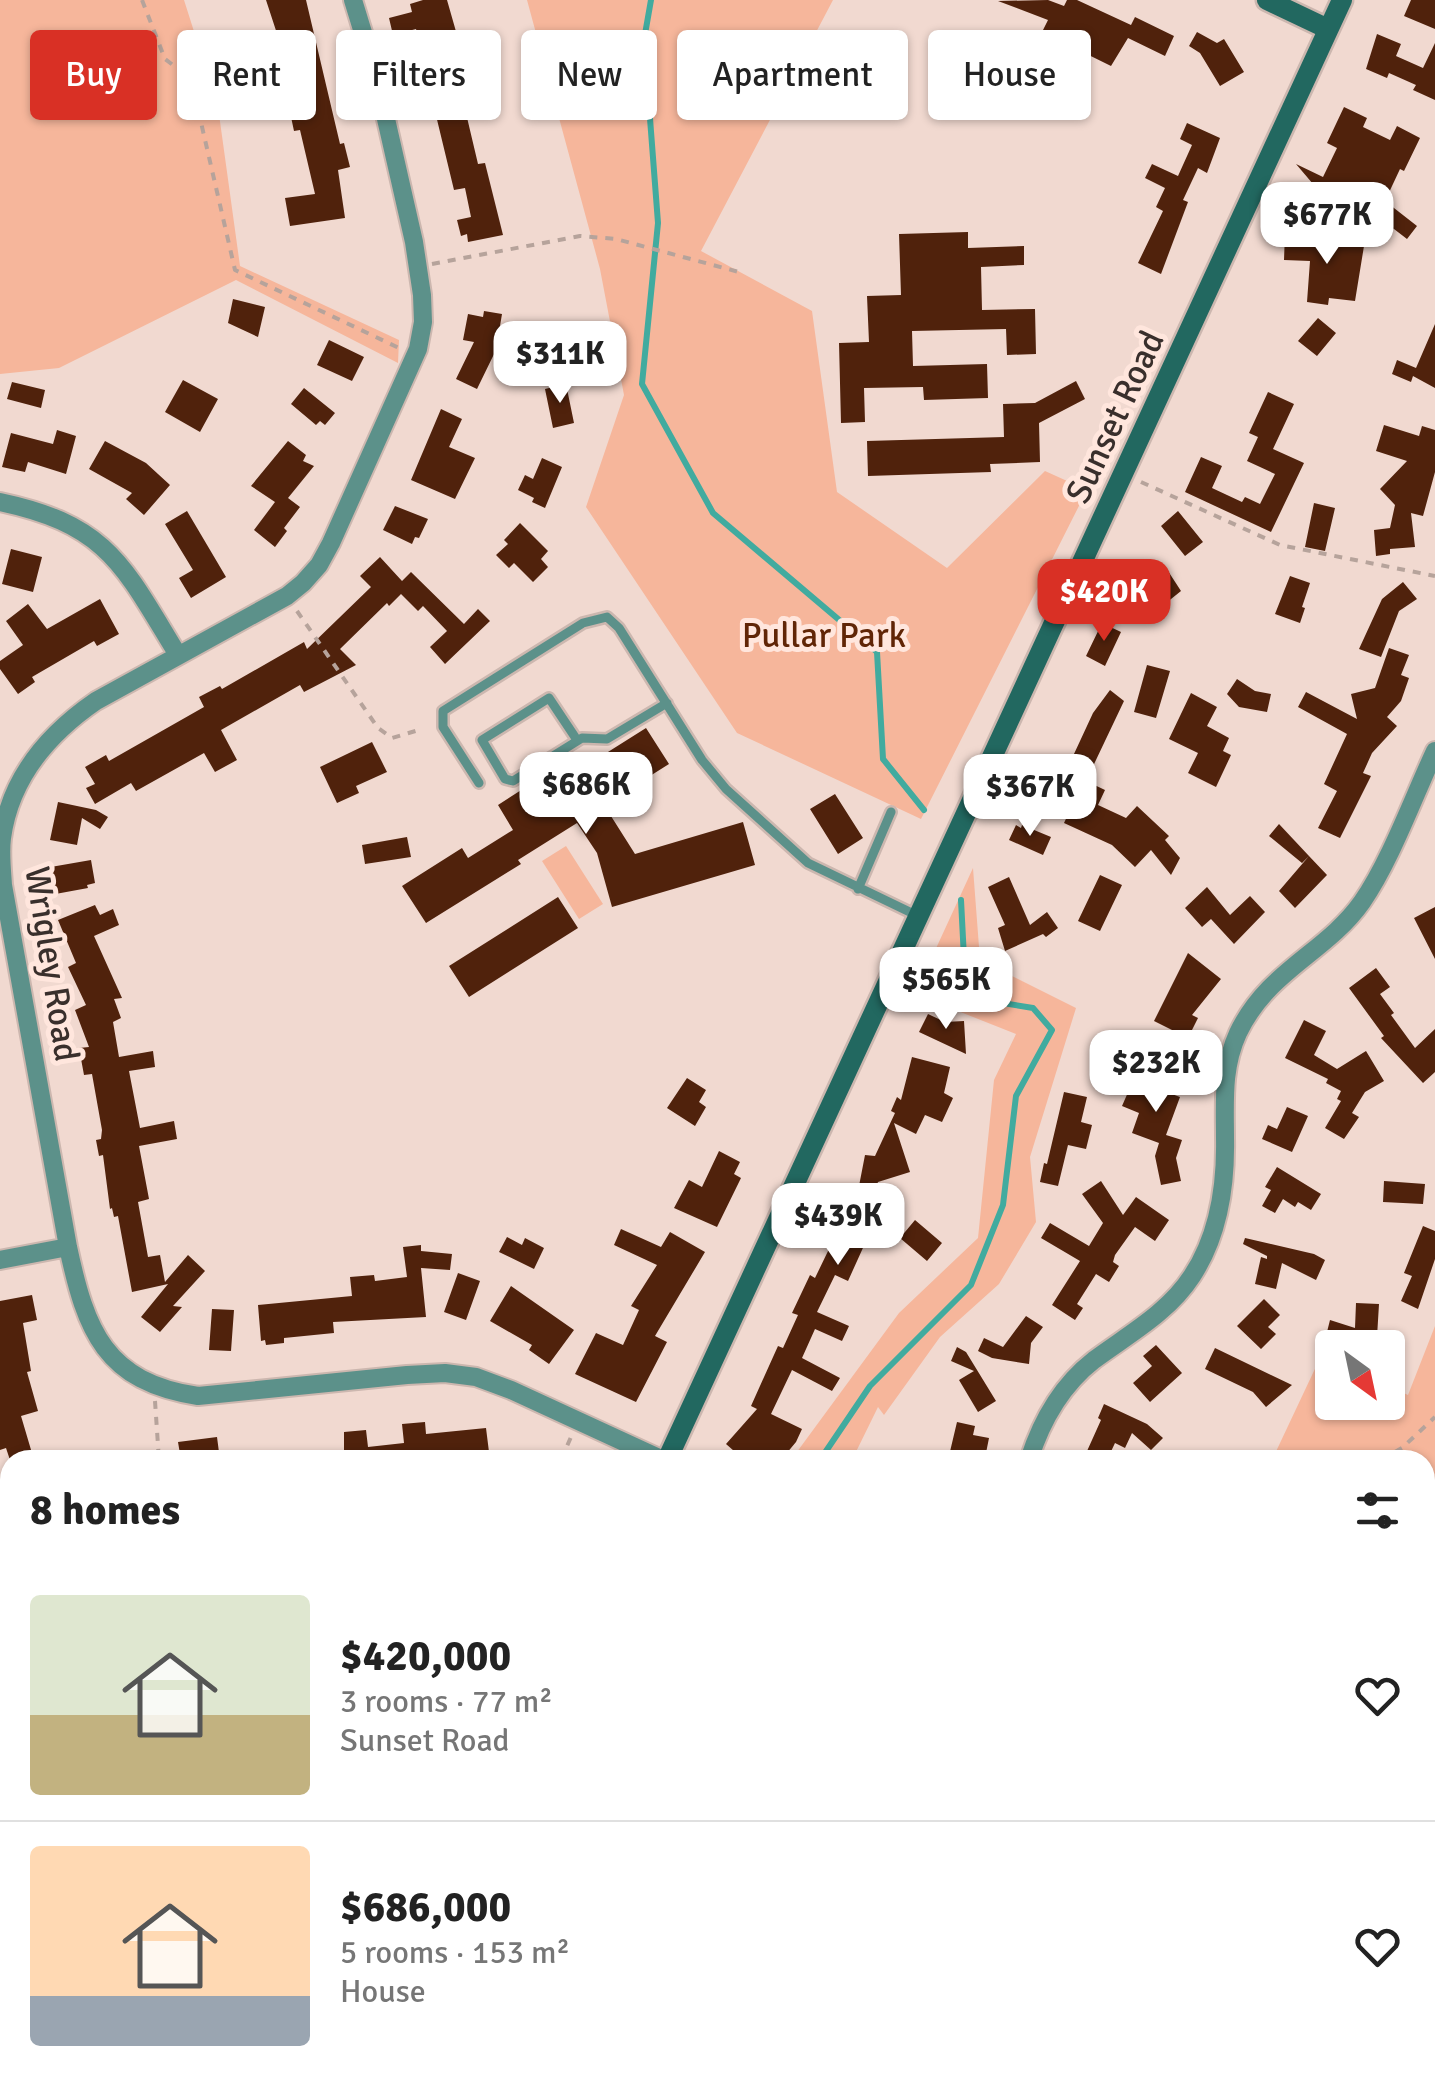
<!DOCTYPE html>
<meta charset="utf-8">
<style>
:root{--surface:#fff;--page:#f2f2f2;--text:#222;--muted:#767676;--line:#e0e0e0;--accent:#d93025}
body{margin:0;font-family:Signika,sans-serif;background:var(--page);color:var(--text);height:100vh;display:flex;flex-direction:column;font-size:38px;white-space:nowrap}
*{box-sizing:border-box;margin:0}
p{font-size:32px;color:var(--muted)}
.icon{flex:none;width:55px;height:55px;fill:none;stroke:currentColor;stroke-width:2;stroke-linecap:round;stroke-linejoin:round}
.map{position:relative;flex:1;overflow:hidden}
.panel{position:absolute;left:0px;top:1450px;width:1435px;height:642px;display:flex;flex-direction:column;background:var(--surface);border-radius:30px 30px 0 0;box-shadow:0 2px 8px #0004}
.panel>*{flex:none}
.banner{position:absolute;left:30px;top:30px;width:1375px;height:90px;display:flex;gap:20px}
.needle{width:65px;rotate:147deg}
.fabs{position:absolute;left:1315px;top:1330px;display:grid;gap:20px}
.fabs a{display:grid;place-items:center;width:90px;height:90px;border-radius:10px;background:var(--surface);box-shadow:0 2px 8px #0004;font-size:50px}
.price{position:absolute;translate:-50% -85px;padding:0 22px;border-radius:20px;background:#fff;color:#222;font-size:32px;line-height:65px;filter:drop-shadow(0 2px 5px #0008)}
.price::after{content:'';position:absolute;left:50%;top:60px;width:30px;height:22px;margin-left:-15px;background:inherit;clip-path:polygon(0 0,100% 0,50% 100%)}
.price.selected{background:var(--accent);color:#fff}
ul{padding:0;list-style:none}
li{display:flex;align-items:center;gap:30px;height:250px;padding:0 30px}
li+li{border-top:2px solid var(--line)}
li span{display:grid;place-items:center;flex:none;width:280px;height:200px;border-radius:10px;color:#555}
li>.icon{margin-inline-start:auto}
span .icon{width:120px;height:120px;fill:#fffc;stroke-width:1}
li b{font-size:42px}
h2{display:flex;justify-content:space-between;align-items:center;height:120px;padding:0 30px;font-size:42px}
.tag{padding:0 35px;border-radius:10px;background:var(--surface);box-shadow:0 2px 8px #0004;font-size:35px;line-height:90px}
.tag.selected{background:var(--accent);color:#fff}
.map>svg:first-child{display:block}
</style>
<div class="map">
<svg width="1435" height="2092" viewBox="0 0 1435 2092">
<rect width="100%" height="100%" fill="#f1d9d0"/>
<path fill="#f6b69b" d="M 0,0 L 184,0 L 218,107 L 240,266 L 399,340 L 398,363 L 236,280 L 59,368 L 0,374 Z
M 527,0 L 833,0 L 701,251 L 812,311 L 837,492 L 947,568 L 1045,471 L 1087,490 L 921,819 L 737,733 L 586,507 L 624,395 L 600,269 Z
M 566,846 L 603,904 L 579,919 L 542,861 Z
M 973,868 L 980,960 L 1076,1008 L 1030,1157 L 1036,1222 L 999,1284 L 940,1337 L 884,1415 L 878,1407 L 852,1460 L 791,1460 L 899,1313 L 978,1238 L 994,1080 L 1016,1034 L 915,994 Z
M 1435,1326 L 1435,1605 L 1425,1625 L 1425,1460 L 1272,1460 L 1321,1356 L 1332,1361 L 1332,1402 L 1388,1402 L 1388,1386 L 1408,1395 Z"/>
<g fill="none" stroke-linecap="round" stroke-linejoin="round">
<path stroke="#41ab9f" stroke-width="6" d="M 651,0 L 644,40 L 658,223 L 642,384 L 713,513 L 877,652 L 883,759 L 924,810
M 820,1460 L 870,1386 L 971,1285 L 1003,1205 L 1016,1096 L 1052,1030 L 1033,1008 L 966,997 L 961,900
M 1425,1532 L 1435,1518
M 0,1589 L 10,1587
M 1014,2092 L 1018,2082"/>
</g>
<path fill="#50220c" d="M 266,0 L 306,0 L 340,144 L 344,143 L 350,167 L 338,170 L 345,218 L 290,226 L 285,198 L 315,194 L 300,130 L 294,131 L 284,84 L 278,85 L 275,73 L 249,82 L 244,64 L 283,52 Z
M 423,0 L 447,0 L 459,42 L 451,43 L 470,107 L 465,109 L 478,164 L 485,163 L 503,235 L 468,242 L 467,234 L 461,236 L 457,220 L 471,217 L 465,188 L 454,190 L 433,103 L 418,106 L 413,83 L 430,80 L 416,29 L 393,35 L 389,18 L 412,12 L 410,4 Z
M 1048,0 L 1064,6 L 1067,0 L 1077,0 L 1131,25 L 1135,17 L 1174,36 L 1165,56 L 1128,38 L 1111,66 L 1042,32 L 1048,20 L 998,1 Z
M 1411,0 L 1435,0 L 1435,29 L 1404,16 Z
M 1197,32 L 1217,43 L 1224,39 L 1244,72 L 1220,86 L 1200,53 L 1189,46 Z
M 1377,34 L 1401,44 L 1396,56 L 1423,68 L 1435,43 L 1435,100 L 1413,90 L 1416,85 L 1389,73 L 1387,78 L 1366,69 Z
M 1344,107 L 1367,118 L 1363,127 L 1390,140 L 1397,126 L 1420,138 L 1404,171 L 1400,169 L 1385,201 L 1417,226 L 1407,239 L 1368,209 L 1364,244 L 1296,164 L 1323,177 L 1337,148 L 1327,143 Z
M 1187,123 L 1220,138 L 1207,173 L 1198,168 L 1183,200 L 1188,202 L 1161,274 L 1138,263 L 1163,211 L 1156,207 L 1165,188 L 1145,178 L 1152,164 L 1178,176 L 1192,145 L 1180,139 Z
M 968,232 L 968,248 L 1024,246 L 1024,265 L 981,267 L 982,310 L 1035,309 L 1036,354 L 1007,355 L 1006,329 L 912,331 L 913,366 L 987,364 L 988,398 L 924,400 L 923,387 L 864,388 L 865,422 L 841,423 L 839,343 L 869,342 L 867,296 L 901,295 L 899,234 Z
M 1285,233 L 1318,234 L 1318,242 L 1364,246 L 1355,301 L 1329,298 L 1328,305 L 1307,302 L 1310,261 L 1284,260 Z
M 233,299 L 265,307 L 258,337 L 228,323 Z
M 484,311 L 502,314 L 496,350 L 477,389 L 456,379 L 474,342 L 463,340 L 468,314 L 483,317 Z
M 1318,318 L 1336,333 L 1317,356 L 1298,341 Z
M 1435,324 L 1435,388 L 1413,376 L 1411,382 L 1392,374 L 1397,360 L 1416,368 Z
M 329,340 L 364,357 L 352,381 L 317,365 Z
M 183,380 L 218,399 L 200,432 L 165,412 Z
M 1076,381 L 1085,399 L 1039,423 L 1040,462 L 990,464 L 991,472 L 868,476 L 867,441 L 1004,437 L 1003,404 L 1035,403 Z
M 12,382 L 45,390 L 41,408 L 7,399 Z
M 566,384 L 574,423 L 553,428 L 545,389 Z
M 304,388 L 335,413 L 325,425 L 320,421 L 316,425 L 291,404 Z
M 1268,392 L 1294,404 L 1273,449 L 1304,463 L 1271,532 L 1185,492 L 1201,457 L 1222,466 L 1212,488 L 1242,502 L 1245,497 L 1260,504 L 1275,474 L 1247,461 L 1258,437 L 1249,433 Z
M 441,409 L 462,419 L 449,447 L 475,458 L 455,499 L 411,480 Z
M 1384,425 L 1419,436 L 1422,426 L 1435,430 L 1435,472 L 1423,516 L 1411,513 L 1415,547 L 1390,549 L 1390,554 L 1376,556 L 1374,530 L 1390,528 L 1395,505 L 1380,489 L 1407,461 L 1376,451 Z
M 57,430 L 76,436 L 66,474 L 28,462 L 25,472 L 2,467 L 11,433 L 53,444 Z
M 105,441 L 146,463 L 170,485 L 144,515 L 126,499 L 132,493 L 89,469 Z
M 288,441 L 306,455 L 303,461 L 314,466 L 288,498 L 300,507 L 284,528 L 287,531 L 275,547 L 254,530 L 275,502 L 251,486 Z
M 542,458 L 562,467 L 545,508 L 532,502 L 534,498 L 518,490 L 525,475 L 533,479 Z
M 1314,503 L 1335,508 L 1325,551 L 1305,547 Z
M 395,506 L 428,519 L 419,538 L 415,537 L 412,544 L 383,530 Z
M 187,511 L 226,577 L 191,598 L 179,578 L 193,570 L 165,524 Z
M 1178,511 L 1203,542 L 1185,556 L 1161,526 Z
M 520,523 L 548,551 L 541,559 L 548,567 L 533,582 L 514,563 L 509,568 L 496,555 L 508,544 L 504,540 Z
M 11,549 L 42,557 L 33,592 L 2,584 Z
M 380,557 L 402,581 L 411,572 L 464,624 L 478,609 L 490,621 L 445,664 L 430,647 L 447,631 L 423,606 L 418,611 L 401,594 L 389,606 L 387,603 L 340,649 L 356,665 L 304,692 L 300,685 L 221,730 L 237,760 L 215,772 L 204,753 L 136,791 L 131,783 L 95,804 L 86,788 L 95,784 L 85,767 L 106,755 L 109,761 L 204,707 L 199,697 L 220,686 L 222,689 L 304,642 L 307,649 L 371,587 L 360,576 Z
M 1145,560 L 1168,571 L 1181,591 L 1166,603 L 1154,587 L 1137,577 Z
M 1290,576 L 1310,583 L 1302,607 L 1305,608 L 1300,623 L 1275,614 Z
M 1403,582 L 1417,599 L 1399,611 L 1381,657 L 1359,649 L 1382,599 Z
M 100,599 L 119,634 L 97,646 L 94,641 L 32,677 L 35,682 L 18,694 L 0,669 L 0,661 L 23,645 L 6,621 L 28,604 L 47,629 Z
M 1102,623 L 1121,632 L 1105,666 L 1086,656 Z
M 1389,648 L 1409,655 L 1401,675 L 1409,678 L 1401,701 L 1387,717 L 1397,726 L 1372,753 L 1363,773 L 1371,776 L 1340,838 L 1318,828 L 1337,791 L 1324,784 L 1347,734 L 1298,707 L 1306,692 L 1357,719 L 1351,694 L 1375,688 Z
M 1147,665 L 1170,671 L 1156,718 L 1134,712 Z
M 1237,679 L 1255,691 L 1271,694 L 1267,712 L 1239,707 L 1227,694 Z
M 1110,690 L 1124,701 L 1086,781 L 1105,790 L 1098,805 L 1126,818 L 1137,806 L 1169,836 L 1165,840 L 1180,858 L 1171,875 L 1151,850 L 1135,867 L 1112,845 L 1064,823 L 1079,791 L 1061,782 L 1093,713 Z
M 1191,693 L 1217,707 L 1207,726 L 1229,738 L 1223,751 L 1231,755 L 1216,787 L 1188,773 L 1198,753 L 1169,739 Z
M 646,728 L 669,764 L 604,805 L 635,854 L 743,822 L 755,865 L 612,907 L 597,853 L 577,823 L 518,860 L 521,864 L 426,923 L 402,886 L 462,848 L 468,858 L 513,830 L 498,805 L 554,769 L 562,781 Z
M 372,742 L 387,772 L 356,786 L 359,793 L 337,803 L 320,767 Z
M 835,794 L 863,838 L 838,854 L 810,809 Z
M 58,802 L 96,810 L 108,817 L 100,829 L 82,818 L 77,845 L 50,840 Z
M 1279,824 L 1309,856 L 1302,863 L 1269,836 Z
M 1016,825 L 1021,828 L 1022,825 L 1051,837 L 1043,855 L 1009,840 Z
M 407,837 L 411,857 L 365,864 L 362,845 Z
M 1309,856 L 1327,875 L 1295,908 L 1279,891 Z
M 91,860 L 95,883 L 87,885 L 88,888 L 50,895 L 45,868 Z
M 1100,875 L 1122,885 L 1100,931 L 1078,921 Z
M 1009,877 L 1030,925 L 1047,912 L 1058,928 L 1046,937 L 1043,934 L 1005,951 L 998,928 L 1005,925 L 988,887 Z
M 1207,887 L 1230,915 L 1250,896 L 1265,912 L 1234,944 L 1211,919 L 1202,927 L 1185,908 Z
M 558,897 L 578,928 L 469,997 L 449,966 Z
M 95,905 L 100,915 L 113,909 L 119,925 L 94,936 L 122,998 L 114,999 L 121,1018 L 113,1022 L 119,1057 L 153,1051 L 155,1067 L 129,1071 L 140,1128 L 174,1121 L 177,1139 L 139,1146 L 149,1199 L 138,1202 L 148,1257 L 160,1255 L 165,1282 L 188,1255 L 205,1271 L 173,1306 L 182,1307 L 160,1332 L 141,1317 L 168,1284 L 132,1292 L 118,1216 L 114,1217 L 112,1208 L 110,1209 L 103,1155 L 99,1156 L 96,1140 L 101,1139 L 102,1130 L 92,1074 L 84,1075 L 79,1048 L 89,1047 L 75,1010 L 86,1005 L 68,967 L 76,963 L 58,920 Z
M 1435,907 L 1435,959 L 1414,918 Z
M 1188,953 L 1221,979 L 1192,1015 L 1198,1018 L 1188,1038 L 1154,1021 Z
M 1376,968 L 1390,987 L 1380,994 L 1394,1013 L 1391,1015 L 1415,1048 L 1435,1029 L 1435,1072 L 1423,1083 L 1381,1038 L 1384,1036 L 1349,988 Z
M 928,1014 L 945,1022 L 964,1021 L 966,1054 L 919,1032 Z
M 1304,1020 L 1326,1031 L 1314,1055 L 1337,1069 L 1366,1051 L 1384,1081 L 1365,1092 L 1352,1113 L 1359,1117 L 1344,1139 L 1325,1128 L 1341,1101 L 1337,1099 L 1341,1091 L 1326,1083 L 1328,1079 L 1285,1058 Z
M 912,1057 L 950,1067 L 944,1093 L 953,1098 L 942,1122 L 925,1115 L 916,1134 L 894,1123 L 910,1172 L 878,1182 L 870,1202 L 881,1208 L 848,1281 L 835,1275 L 817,1312 L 849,1326 L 842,1341 L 815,1329 L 802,1358 L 840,1378 L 832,1391 L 792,1370 L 771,1414 L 802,1429 L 796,1442 L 781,1460 L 727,1460 L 734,1451 L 726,1444 L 757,1409 L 751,1406 L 778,1346 L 783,1348 L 798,1315 L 792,1313 L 810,1275 L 815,1278 L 830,1247 L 825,1244 L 853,1184 L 859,1186 L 865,1155 L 875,1156 L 895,1113 L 891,1111 L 897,1097 L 901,1100 Z
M 1143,1058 L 1177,1071 L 1169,1093 L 1180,1097 L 1166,1135 L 1182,1140 L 1176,1158 L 1181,1181 L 1161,1185 L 1155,1156 L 1159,1143 L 1132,1133 L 1139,1113 L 1122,1106 Z
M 687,1078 L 706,1090 L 699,1102 L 706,1107 L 695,1126 L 667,1108 Z
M 1064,1092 L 1087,1097 L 1081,1122 L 1092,1125 L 1086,1149 L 1068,1145 L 1058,1186 L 1040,1182 L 1044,1163 L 1047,1164 Z
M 1287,1107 L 1308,1116 L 1292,1152 L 1262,1139 L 1268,1125 L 1277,1129 Z
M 719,1151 L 740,1162 L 734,1174 L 741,1178 L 717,1227 L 674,1208 L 689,1180 L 702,1187 Z
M 1277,1167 L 1321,1194 L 1311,1210 L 1298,1202 L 1295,1207 L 1283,1199 L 1275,1213 L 1262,1206 L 1271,1190 L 1265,1187 Z
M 1101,1181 L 1123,1215 L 1136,1197 L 1169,1220 L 1155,1241 L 1135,1227 L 1115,1255 L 1113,1262 L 1119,1266 L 1109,1282 L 1096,1274 L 1077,1304 L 1083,1308 L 1075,1320 L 1052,1305 L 1080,1261 L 1041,1238 L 1050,1223 L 1089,1246 L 1103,1223 L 1082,1194 Z
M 1384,1181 L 1425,1184 L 1423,1204 L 1383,1202 Z
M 915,1220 L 942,1243 L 927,1261 L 900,1238 Z
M 1423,1226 L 1435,1231 L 1435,1259 L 1418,1309 L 1401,1301 L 1412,1276 L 1404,1273 Z
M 621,1229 L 661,1247 L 670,1232 L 705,1252 L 655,1336 L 667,1342 L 636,1402 L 575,1374 L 596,1333 L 623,1345 L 639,1310 L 631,1306 L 657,1265 L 614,1245 Z
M 507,1237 L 522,1245 L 525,1238 L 544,1248 L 534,1269 L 499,1252 Z
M 1245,1238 L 1314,1254 L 1325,1260 L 1316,1280 L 1282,1263 L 1276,1289 L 1255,1284 L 1261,1257 L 1267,1259 L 1267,1256 L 1243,1244 Z
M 421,1245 L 421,1251 L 452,1254 L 450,1270 L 421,1268 L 426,1317 L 333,1322 L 334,1333 L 284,1338 L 284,1343 L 266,1345 L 265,1340 L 261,1341 L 258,1305 L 352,1296 L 350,1277 L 374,1275 L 375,1281 L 407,1277 L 403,1247 Z
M 458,1273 L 480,1281 L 466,1320 L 444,1312 Z
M 511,1286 L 574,1330 L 549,1364 L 529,1350 L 532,1345 L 490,1321 Z
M 32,1295 L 37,1320 L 23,1323 L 31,1371 L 27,1372 L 38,1411 L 21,1416 L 34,1460 L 10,1460 L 6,1448 L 0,1450 L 0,1301 Z
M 1264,1299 L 1280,1315 L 1268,1327 L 1276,1334 L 1261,1349 L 1237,1326 Z
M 1356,1303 L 1379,1304 L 1377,1337 L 1370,1337 L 1370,1348 L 1348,1348 L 1348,1343 L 1326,1336 L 1330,1320 L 1355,1328 Z
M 212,1309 L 234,1310 L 231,1351 L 209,1350 Z
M 1026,1316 L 1043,1327 L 1031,1343 L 1029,1364 L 992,1358 L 978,1351 L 984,1338 L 1003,1347 Z
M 1156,1345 L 1182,1373 L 1150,1402 L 1133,1383 L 1152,1366 L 1143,1356 Z
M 957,1347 L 966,1352 L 996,1401 L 978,1412 L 959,1380 L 974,1371 L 951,1361 Z
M 1215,1348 L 1292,1385 L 1266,1407 L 1253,1392 L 1205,1369 Z
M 1104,1404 L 1147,1424 L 1163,1438 L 1151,1450 L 1132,1433 L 1125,1448 L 1115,1443 L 1107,1460 L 1083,1460 L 1101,1420 L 1098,1418 Z
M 425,1422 L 426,1434 L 486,1428 L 489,1452 L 429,1460 L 344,1460 L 344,1432 L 366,1430 L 368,1447 L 404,1443 L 402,1424 Z
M 957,1422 L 975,1426 L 973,1435 L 989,1438 L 985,1458 L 967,1454 L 966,1460 L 948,1460 Z
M 217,1437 L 220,1460 L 181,1460 L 178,1442 Z"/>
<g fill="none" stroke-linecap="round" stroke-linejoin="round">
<defs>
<path id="lane" d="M 577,740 L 549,698 L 482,740 L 505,779 L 513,781 L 582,738 L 607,739 L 667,703
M 479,783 L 443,727 L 443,711 L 583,623 L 607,617 L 619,628 L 702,760 L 726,789 L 808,863 L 916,915
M 858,889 L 891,812
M 1425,1849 L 1435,1827"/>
<path id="street" d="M 353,0 L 376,75 L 414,242 L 422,295 L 423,322 L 418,349 L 331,543 L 319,565 L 303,583 L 287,596 L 96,701 C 48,734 10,779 2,838 C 0,853 2,870 3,885 L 68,1247 C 86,1331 105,1382 198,1396 L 407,1375 L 445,1373 L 476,1377 L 511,1390 L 663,1460
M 0,502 C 109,525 124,567 178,655
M 0,1260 L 68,1247
M 1029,1460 C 1041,1422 1062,1385 1094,1360 C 1129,1334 1168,1313 1192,1276 C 1219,1235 1226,1186 1225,1138 C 1225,1101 1222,1068 1238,1033 C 1268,970 1326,953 1362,902 C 1390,862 1414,796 1435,751
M 0,1756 L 10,1756
M 1425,1986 L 1435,1991
M 494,2082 L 514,2092
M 0,2092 L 10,2071
M 703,2092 L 708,2082
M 1268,2092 L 1272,2082"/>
<path id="secondary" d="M 1267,0 L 1328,29
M 667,1460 L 1342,0
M 378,2092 L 383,2082"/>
</defs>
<use href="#lane" stroke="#ccb7af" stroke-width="14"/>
<use href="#street" stroke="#ccb7af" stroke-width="22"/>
<use href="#secondary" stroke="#ccb7af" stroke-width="25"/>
<path stroke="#b6a39b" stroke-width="4" stroke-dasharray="8 8" stroke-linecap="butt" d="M 142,0 L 165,59 L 191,79 L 235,270 L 401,349
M 432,264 L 580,236 L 616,239 L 739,272
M 1141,482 L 1280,545 L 1435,576
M 297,611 L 378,728 L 392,738 L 422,729
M 155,1401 L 159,1460
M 561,1460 L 571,1437
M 1381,1460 L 1402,1448 L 1435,1417
M 0,1570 L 10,1568
M 987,2092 L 990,2082"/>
<use href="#lane" stroke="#5c918a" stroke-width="9"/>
<use href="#street" stroke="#5c918a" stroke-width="18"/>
<use href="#secondary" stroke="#226860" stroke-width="20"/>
</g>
<g text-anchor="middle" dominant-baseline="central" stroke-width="10" stroke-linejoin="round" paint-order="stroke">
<g font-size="35" fill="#392f2c" stroke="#ffe6dd">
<text transform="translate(1115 417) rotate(-65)">Sunset Road</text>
<text transform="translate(52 964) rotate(81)">Wrigley Road</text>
</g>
<g font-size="35" fill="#602506" stroke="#ffe6dd">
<text x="824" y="635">Pullar Park</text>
</g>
</g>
</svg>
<div class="fabs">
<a><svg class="needle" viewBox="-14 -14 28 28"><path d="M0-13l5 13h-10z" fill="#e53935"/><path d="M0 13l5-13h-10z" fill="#767676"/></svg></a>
</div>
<b class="price" style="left:1327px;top:267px">$677K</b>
<b class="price" style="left:560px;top:406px">$311K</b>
<b class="price selected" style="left:1104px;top:644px">$420K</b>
<b class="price" style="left:586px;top:837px">$686K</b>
<b class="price" style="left:1030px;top:839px">$367K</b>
<b class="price" style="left:946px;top:1032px">$565K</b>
<b class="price" style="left:1156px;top:1115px">$232K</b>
<b class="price" style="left:838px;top:1268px">$439K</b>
<div class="banner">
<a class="tag selected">Buy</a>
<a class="tag">Rent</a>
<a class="tag">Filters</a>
<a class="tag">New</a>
<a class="tag">Apartment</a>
<a class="tag">House</a>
</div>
<section class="panel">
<h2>8 homes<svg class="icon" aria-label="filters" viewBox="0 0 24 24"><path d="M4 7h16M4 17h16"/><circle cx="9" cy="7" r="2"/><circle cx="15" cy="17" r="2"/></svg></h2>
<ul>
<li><span style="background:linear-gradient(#dfe7d0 60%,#c2b280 0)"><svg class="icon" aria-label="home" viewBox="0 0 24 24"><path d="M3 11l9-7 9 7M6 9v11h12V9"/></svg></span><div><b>$420,000</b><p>3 rooms · 77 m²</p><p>Sunset Road</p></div><svg class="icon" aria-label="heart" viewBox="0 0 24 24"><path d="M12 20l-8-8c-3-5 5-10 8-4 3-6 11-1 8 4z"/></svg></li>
<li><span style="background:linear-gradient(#ffd9b3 75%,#9aa5b1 0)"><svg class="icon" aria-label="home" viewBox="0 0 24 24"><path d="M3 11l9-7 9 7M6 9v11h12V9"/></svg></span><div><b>$686,000</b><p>5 rooms · 153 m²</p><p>House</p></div><svg class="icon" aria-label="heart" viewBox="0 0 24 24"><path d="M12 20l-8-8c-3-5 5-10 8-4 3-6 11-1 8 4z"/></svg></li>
</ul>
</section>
</div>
